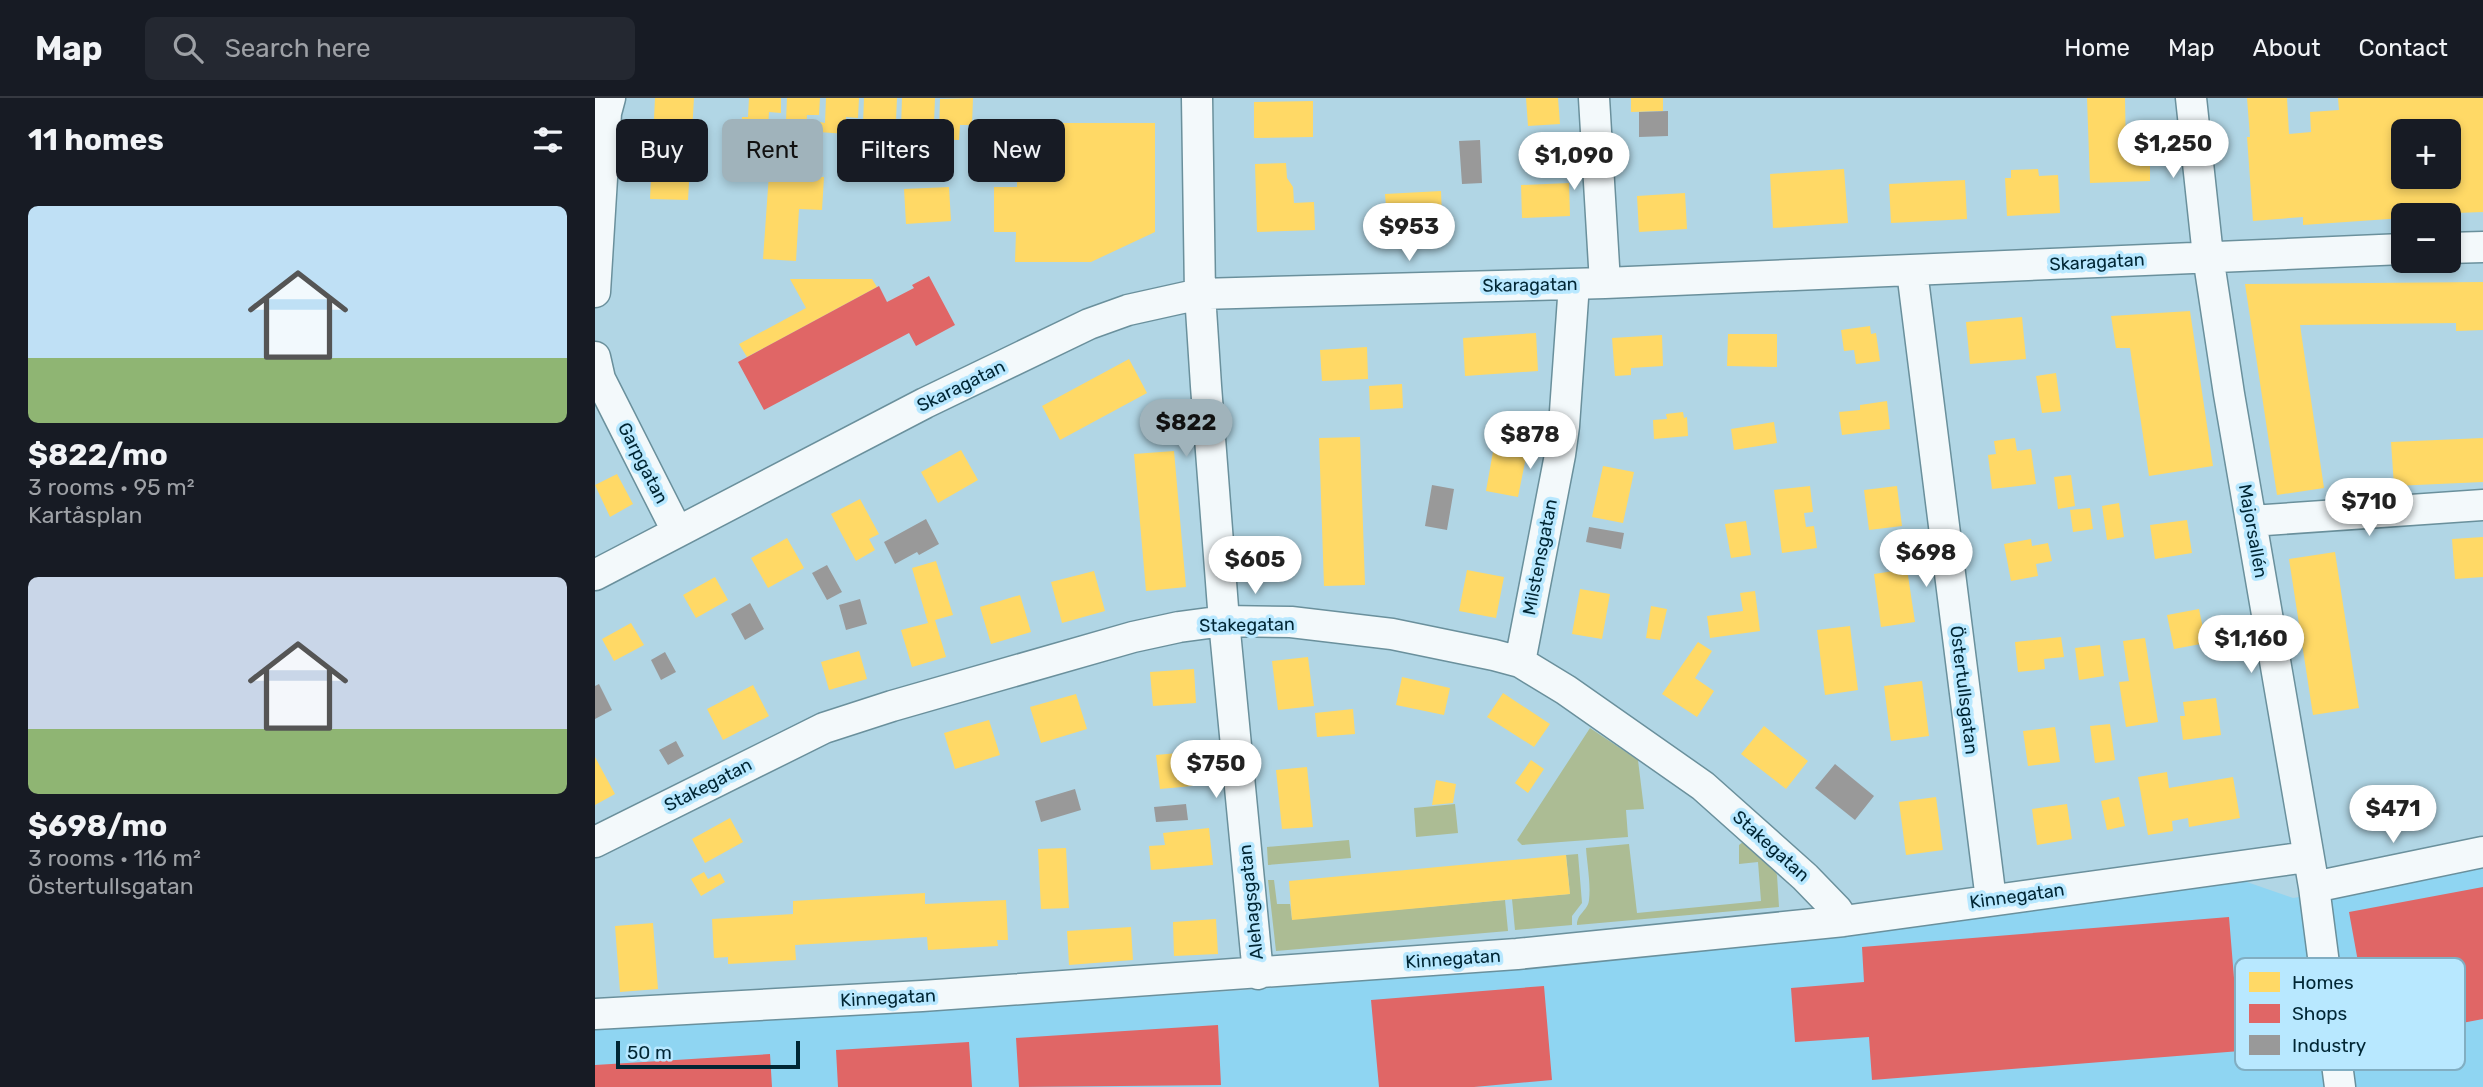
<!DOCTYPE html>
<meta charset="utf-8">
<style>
:root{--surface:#171b24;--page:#242831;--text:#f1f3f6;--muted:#9ea1a6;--line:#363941;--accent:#a0b3bb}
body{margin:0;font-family:Rubik,sans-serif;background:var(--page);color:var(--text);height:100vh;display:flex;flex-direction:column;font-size:26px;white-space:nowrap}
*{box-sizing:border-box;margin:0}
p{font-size:23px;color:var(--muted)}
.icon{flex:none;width:38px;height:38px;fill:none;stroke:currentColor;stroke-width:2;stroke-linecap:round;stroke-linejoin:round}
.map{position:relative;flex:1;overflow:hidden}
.sheet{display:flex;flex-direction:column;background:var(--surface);width:595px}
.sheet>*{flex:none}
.top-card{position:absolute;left:21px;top:21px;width:665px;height:63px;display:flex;gap:14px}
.fabs{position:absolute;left:1796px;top:21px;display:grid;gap:14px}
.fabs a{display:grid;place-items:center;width:70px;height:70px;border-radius:10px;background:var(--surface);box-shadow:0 4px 10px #0003;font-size:35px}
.scale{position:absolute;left:21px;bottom:18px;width:184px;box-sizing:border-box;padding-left:7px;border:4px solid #002634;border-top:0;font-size:19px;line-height:24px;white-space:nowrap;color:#002634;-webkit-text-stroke:5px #b8e8ff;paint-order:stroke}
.price{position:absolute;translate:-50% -60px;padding:0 16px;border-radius:24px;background:#fff;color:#222;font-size:23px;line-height:46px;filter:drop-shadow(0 2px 4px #0008)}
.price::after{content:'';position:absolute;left:50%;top:42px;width:21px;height:16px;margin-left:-10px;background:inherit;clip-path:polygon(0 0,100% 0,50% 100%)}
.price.selected{background:var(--accent);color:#111}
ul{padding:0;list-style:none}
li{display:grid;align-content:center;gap:14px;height:371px;padding:0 28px}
li span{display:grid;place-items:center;height:217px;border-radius:10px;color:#555}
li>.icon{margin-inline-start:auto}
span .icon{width:126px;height:126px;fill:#fffc;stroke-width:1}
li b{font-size:30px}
h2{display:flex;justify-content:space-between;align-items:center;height:84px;padding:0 28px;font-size:30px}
.pill{padding:0 24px;border-radius:10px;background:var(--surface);box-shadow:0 4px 10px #0003;font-size:24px;line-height:63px}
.pill.selected{background:var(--accent);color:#111}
header{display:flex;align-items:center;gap:42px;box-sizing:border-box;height:98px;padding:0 35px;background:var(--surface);border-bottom:2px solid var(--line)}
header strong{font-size:33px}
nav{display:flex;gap:38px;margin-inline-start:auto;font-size:24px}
.search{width:490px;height:63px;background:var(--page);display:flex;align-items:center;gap:18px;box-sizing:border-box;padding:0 24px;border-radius:10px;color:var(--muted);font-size:26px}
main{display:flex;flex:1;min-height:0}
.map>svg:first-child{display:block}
</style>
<header>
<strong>Map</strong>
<div class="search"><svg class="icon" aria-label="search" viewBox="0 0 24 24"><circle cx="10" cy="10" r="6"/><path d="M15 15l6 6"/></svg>Search here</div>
<nav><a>Home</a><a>Map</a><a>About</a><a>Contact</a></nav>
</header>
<main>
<section class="sheet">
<h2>11 homes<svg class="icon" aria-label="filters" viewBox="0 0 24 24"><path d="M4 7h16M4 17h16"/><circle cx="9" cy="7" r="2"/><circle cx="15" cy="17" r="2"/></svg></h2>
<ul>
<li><span style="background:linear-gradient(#bfe0f5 70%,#8fb573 0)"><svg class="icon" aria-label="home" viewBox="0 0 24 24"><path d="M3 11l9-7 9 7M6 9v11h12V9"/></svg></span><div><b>$822/mo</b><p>3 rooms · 95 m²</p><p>Kartåsplan</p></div></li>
<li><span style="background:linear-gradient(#c9d6e8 70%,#8fb573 0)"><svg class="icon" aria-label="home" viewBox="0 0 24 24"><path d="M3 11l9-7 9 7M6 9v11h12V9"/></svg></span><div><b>$698/mo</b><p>3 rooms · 116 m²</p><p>Östertullsgatan</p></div></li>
</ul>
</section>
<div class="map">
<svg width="1888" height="989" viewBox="0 0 1888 989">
<rect width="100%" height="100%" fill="#b1d6e5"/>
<path fill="#8fd5f2" d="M 1888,769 L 1888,989 L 0,989 L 0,930 L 323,914 L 664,891 L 920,869 L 1398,815 L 1649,783 L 1698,800 Z"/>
<path fill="#acbc94" d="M 995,630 L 1043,662 L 1049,711 L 1031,712 L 1033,739 L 927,747 L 922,742 Z
M 860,706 L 863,735 L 821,739 L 819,710 Z
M 754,742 L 756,760 L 673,767 L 672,749 Z
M 1148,744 L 1179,771 L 1182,777 L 1184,809 L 982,827 C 982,815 993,813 994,802 C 996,786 992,766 991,750 L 1034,746 L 1042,815 L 1166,803 L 1163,764 L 1144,766 L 1144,747 Z
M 983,756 L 987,805 L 977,818 L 977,827 L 920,832 L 917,801 L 975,796 L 971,757 Z
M 673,782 L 679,782 L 682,806 L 695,806 L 697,821 L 910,802 L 913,833 L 681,853 Z"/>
<path fill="#ffd966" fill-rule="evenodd" d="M 60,0 L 99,0 L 93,102 L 55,101 Z
M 154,0 L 186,0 L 186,15 L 174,14 L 173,30 L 147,29 L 147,19 L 153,19 Z
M 192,0 L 225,0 L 224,17 L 212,17 L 211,33 L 185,32 L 185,22 L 191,22 Z
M 231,0 L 264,0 L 263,20 L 251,19 L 251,36 L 224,34 L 225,24 L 230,25 Z
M 269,0 L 302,0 L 301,22 L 289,21 L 288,38 L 262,36 L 262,26 L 268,26 Z
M 307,0 L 340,0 L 339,25 L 327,24 L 326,40 L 300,39 L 300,29 L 306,29 Z
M 378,0 L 377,27 L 365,27 L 364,42 L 338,41 L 338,32 L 344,32 L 345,1 Z
M 931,0 L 963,0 L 965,26 L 933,28 Z
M 1036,0 L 1068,0 L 1068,13 L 1036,14 Z
M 1492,0 L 1530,0 L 1531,56 L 1555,55 L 1555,83 L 1495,85 Z
M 1652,0 L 1692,0 L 1694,36 L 1716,34 L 1715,14 L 1744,12 L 1743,0 L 1888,0 L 1888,114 L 1808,117 L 1808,120 L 1708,127 L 1708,119 L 1658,123 L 1652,39 L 1655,39 ZM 1808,33 L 1853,33 L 1853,79 L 1808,79 Z
M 718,3 L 718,39 L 659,40 L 659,4 Z
M 422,25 L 560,25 L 560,134 L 496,164 L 420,164 L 421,134 L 399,134 L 399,89 L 422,89 Z
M 691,65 L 692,80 L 698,89 L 699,105 L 719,104 L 720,132 L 662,134 L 660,66 Z
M 1249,71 L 1253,125 L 1178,130 L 1175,76 Z
M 1443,71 L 1444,78 L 1463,77 L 1465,115 L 1412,118 L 1410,80 L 1416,80 L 1416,72 Z
M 174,76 L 229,79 L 227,112 L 204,111 L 201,163 L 168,161 Z
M 1370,82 L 1372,121 L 1296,125 L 1294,86 Z
M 974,85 L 975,118 L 927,120 L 926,87 Z
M 354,89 L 356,123 L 311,126 L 309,91 Z
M 846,93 L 847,118 L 827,119 L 827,124 L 809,125 L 808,120 L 792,121 L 790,96 Z
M 1090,95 L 1092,131 L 1044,134 L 1042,98 Z
M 195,181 L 277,181 L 282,189 L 152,259 L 144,246 L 211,210 Z
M 1888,184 L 1888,232 L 1861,233 L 1861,225 L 1705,227 L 1729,390 L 1682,397 L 1650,186 Z
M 1595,213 L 1618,368 L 1554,378 L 1535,250 L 1521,250 L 1516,218 Z
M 1427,219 L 1431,261 L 1375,266 L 1371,224 Z
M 1275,228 L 1276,236 L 1281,235 L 1285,263 L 1261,266 L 1259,252 L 1249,253 L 1246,232 Z
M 941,235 L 943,273 L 870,278 L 868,240 Z
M 1133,236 L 1182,236 L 1182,269 L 1132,268 Z
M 1067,237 L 1068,268 L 1036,270 L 1036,277 L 1020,278 L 1017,240 Z
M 772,249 L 773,281 L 727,283 L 725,252 Z
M 534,261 L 552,295 L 465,342 L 447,308 Z
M 1461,275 L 1466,313 L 1447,315 L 1441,278 Z
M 807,286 L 808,310 L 775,312 L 774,288 Z
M 1292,303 L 1295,331 L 1247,337 L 1244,314 L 1265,312 L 1265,307 Z
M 1088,314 L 1089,320 L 1092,319 L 1093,338 L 1059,341 L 1058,322 L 1072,321 L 1071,316 Z
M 1179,324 L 1182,345 L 1139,352 L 1136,331 Z
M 765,339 L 770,487 L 729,488 L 724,340 Z
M 1420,340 L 1422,353 L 1436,351 L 1441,386 L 1397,391 L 1393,357 L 1401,356 L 1399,343 Z
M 1888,340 L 1888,384 L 1799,388 L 1796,344 Z
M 899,348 L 932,354 L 923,399 L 891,393 Z
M 366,352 L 383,382 L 343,405 L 326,374 Z
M 579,353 L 591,489 L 551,493 L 539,356 Z
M 1008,368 L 1039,374 L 1028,425 L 997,419 Z
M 22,376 L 38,406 L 15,419 L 0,387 Z
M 1476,377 L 1480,408 L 1463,411 L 1459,379 Z
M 1215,388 L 1218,414 L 1209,415 L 1211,429 L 1219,428 L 1222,450 L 1187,455 L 1179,392 Z
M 1302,388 L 1307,428 L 1274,432 L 1269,392 Z
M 265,401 L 284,436 L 274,441 L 280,452 L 261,463 L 236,416 Z
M 1524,405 L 1529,439 L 1512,442 L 1507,408 Z
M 1495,410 L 1498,431 L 1478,434 L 1475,412 Z
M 1592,422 L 1597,455 L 1560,461 L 1555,427 Z
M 1151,423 L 1156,457 L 1136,460 L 1130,426 Z
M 1888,439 L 1888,479 L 1860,481 L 1857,441 Z
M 192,440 L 209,470 L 173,490 L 156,460 Z
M 1436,441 L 1437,448 L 1453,445 L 1457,463 L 1441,466 L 1443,478 L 1416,483 L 1409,446 Z
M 1740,454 L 1764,610 L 1718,617 L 1694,461 Z
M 341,463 L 358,517 L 340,522 L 351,559 L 317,569 L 306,532 L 333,525 L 317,470 Z
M 1312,471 L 1320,524 L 1286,529 L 1279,476 Z
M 872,472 L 909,479 L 901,520 L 864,513 Z
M 499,473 L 510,513 L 467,525 L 456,484 Z
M 120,479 L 133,502 L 101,520 L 88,497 Z
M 985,491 L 1015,496 L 1007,541 L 977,536 Z
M 1160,493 L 1165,533 L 1115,540 L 1112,518 L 1148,513 L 1145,495 Z
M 425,497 L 436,534 L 396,546 L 385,509 Z
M 1056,508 L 1072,511 L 1065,542 L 1051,540 Z
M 1604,511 L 1611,545 L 1579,551 L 1572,517 Z
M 36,525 L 49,547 L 19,563 L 7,541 Z
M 1255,528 L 1263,592 L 1230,597 L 1222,532 Z
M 1466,539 L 1469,559 L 1449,561 L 1450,571 L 1423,574 L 1420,544 Z
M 1550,540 L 1563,624 L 1531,629 L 1524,584 L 1534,583 L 1528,543 Z
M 1103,544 L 1117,553 L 1100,580 L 1119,593 L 1102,619 L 1067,596 Z
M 1505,547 L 1509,578 L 1484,582 L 1480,550 Z
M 264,553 L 272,581 L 234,592 L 226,564 Z
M 713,559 L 719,608 L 683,612 L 677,563 Z
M 599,571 L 601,605 L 558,608 L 555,574 Z
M 807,579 L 855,590 L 849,617 L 801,607 Z
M 1327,583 L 1334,638 L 1296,643 L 1289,588 Z
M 158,587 L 174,618 L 128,642 L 112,611 Z
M 908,595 L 955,626 L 939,649 L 892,619 Z
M 481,596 L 492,631 L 446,645 L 435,609 Z
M 1621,600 L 1626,637 L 1588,642 L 1585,618 L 1590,618 L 1588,604 Z
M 758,611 L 760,636 L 722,639 L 720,615 Z
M 394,622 L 405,657 L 360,671 L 349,635 Z
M 1515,626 L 1520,662 L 1500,665 L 1495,628 Z
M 1169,628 L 1213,663 L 1191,691 L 1146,656 Z
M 1460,629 L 1465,664 L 1433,668 L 1428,633 Z
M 605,653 L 608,687 L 565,691 L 561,657 Z
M 0,659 L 20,696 L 0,707 Z
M 936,662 L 949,671 L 933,695 L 920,685 Z
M 712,669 L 718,729 L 687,731 L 681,672 Z
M 1572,674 L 1574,690 L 1638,679 L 1645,720 L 1594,729 L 1593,720 L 1577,723 L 1578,733 L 1553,737 L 1543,679 Z
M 841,682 L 861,686 L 858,705 L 837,707 Z
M 1341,699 L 1348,752 L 1311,757 L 1304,704 Z
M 1524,699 L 1530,728 L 1512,732 L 1506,703 Z
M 1472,706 L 1477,741 L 1442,747 L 1437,711 Z
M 135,720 L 148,744 L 110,765 L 97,741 Z
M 614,730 L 618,767 L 556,772 L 554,748 L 570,747 L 568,735 Z
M 471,750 L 474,810 L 446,811 L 443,751 Z
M 971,757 L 975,796 L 697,822 L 694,783 Z
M 109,774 L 113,781 L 125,775 L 130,784 L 106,798 L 96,781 Z
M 330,795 L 330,806 L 411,802 L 413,842 L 402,842 L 403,848 L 333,852 L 332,839 L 200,847 L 201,862 L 133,866 L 133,859 L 119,860 L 117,821 L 198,816 L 198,803 Z
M 621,821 L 623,856 L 579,858 L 578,824 Z
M 58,825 L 63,891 L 25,894 L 20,828 Z
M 536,829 L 538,862 L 474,867 L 472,833 Z"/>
<path fill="#e06666" d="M 334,178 L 360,227 L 321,248 L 314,235 L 169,312 L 143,264 L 284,188 L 292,204 L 319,190 L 317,187 Z
M 1888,789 L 1888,921 L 1867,925 L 1865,914 L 1775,930 L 1754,814 Z
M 1634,819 L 1645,953 L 1277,982 L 1274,939 L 1200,944 L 1196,890 L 1269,884 L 1267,849 Z
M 949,888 L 957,982 L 879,989 L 784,989 L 776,902 Z
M 623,927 L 626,987 L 424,989 L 421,940 Z
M 374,944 L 377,989 L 243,989 L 241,952 Z
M 175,956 L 177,989 L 0,989 L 0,967 Z"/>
<path fill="#999" d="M 1073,13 L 1073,38 L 1044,39 L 1044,14 Z
M 885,42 L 887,85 L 867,86 L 864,43 Z
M 837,387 L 859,391 L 852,432 L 830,428 Z
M 331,421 L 344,446 L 324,457 L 322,454 L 300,466 L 289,444 Z
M 994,429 L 1029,435 L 1026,451 L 991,444 Z
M 232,467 L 247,494 L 232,502 L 217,475 Z
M 265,501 L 272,526 L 251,532 L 244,507 Z
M 155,505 L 169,531 L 150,542 L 136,516 Z
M 70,554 L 81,574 L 66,582 L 56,562 Z
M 4,586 L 17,612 L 0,621 L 0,588 Z
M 81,643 L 89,658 L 73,667 L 64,652 Z
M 1240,666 L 1279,698 L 1260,722 L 1220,690 Z
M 480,691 L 486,712 L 446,724 L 440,703 Z
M 591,706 L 593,722 L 561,724 L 559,709 Z"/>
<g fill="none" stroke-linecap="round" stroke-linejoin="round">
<defs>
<path id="minor" d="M 602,0 L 605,196 L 611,288 L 629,523 L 663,876
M 999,0 L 1010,185
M 1596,0 L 1613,158 L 1634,296 L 1719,789 L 1745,989
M 1853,150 L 1888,149
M 1317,173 L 1396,802
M 0,194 L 11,15 L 15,0
M 0,259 L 5,281 L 82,433
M 1656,423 L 1888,407
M 0,477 L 330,305 L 494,226 L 533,212 L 605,196 L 1010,185 L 1808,151
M 925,564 L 965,357 L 969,328 L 979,186
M 0,744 L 229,630 L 297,608 L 538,539 L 584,529 L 629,523 L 696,524 L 797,536 L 899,557 L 925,564 L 971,592 L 1108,688 L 1210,779 L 1242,812 L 1249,823
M 1719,789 L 1888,754
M 0,916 L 327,898 L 922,856 L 1249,823 L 1712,759"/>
</defs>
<use href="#minor" stroke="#6a909c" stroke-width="33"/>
<use href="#minor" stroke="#f3f9fb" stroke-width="30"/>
</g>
<g text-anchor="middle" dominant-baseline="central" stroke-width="7" stroke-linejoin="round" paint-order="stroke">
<g font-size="18" fill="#002634" stroke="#b8e8ff">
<text transform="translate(1502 164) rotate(-3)">Skaragatan</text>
<text transform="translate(935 187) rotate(-1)">Skaragatan</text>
<text transform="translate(366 288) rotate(-26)">Skaragatan</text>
<text transform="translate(48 365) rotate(63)">Garpgatan</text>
<text transform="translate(1658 433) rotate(80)">Majorsallén</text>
<text transform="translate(945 459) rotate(-79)">Milstensgatan</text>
<text transform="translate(652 527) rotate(-1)">Stakegatan</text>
<text transform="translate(1369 592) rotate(83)">Östertullsgatan</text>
<text transform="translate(113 687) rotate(-27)">Stakegatan</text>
<text transform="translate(1176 748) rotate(42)">Stakegatan</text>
<text transform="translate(1422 798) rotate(-8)">Kinnegatan</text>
<text transform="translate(656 804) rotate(-96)">Alehagsgatan</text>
<text transform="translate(858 861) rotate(-4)">Kinnegatan</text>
<text transform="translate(293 900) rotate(-3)">Kinnegatan</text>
</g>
</g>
<rect x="1640" y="860" width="230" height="112" rx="10" fill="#b8e8ff" stroke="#81aec2" stroke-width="2"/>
<rect x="1654" y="874" width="31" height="20" fill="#ffd966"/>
<rect x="1654" y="906" width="31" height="19" fill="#e06666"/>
<rect x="1654" y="937" width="31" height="20" fill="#999"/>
<g font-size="19" fill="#002634">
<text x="1697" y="891">Homes</text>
<text x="1697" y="922">Shops</text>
<text x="1697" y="954">Industry</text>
</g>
</svg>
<div class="fabs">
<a>+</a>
<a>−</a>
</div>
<div class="scale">50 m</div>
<b class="price" style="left:1578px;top:82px">$1,250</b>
<b class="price" style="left:979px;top:94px">$1,090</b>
<b class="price" style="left:814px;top:165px">$953</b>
<b class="price selected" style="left:591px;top:361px">$822</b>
<b class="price" style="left:935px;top:373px">$878</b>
<b class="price" style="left:1774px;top:440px">$710</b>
<b class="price" style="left:1331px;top:491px">$698</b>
<b class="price" style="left:660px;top:498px">$605</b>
<b class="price" style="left:1656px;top:577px">$1,160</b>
<b class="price" style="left:621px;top:702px">$750</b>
<b class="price" style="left:1798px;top:747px">$471</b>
<div class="top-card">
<a class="pill">Buy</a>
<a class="pill selected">Rent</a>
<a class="pill">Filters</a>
<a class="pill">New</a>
</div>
</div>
</main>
